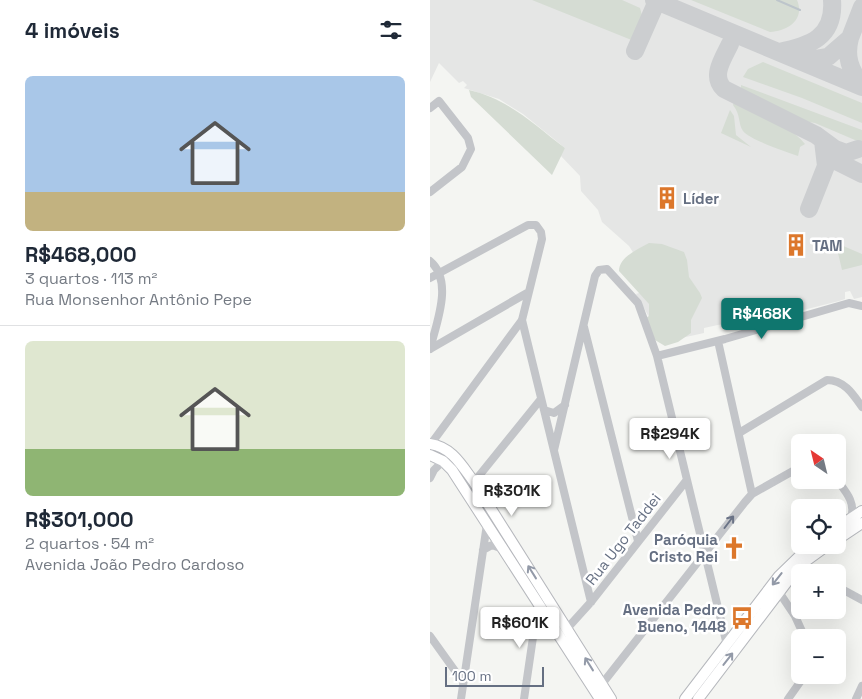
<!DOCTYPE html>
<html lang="pt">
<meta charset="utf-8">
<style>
:root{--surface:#fff;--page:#f6f6f7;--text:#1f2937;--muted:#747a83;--line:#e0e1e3;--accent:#0f766e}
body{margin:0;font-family:"Space Grotesk",sans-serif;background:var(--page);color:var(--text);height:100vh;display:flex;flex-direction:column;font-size:19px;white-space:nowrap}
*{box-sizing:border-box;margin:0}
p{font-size:16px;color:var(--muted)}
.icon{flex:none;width:28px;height:28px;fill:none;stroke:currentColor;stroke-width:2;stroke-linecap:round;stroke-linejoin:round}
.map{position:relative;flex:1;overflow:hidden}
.details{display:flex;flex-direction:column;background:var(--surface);width:430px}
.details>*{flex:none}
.needle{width:32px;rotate:325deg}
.tools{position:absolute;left:361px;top:434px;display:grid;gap:10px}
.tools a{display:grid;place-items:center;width:55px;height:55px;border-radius:8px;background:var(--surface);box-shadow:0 5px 20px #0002;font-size:25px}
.scale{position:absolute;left:15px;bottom:12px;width:99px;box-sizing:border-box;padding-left:5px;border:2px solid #656f82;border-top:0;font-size:14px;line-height:18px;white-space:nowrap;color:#656f82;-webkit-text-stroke:4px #fff;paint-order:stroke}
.price{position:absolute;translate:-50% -42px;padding:0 11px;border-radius:5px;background:#fff;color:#222;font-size:16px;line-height:32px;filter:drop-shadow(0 1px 2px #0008)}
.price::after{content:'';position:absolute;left:50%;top:30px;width:15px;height:11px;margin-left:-8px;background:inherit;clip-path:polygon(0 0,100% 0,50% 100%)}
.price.current{background:var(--accent);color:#fff}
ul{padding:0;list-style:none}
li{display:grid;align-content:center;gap:10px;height:265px;padding:0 25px}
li+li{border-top:1px solid var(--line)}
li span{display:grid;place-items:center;height:155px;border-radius:8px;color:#555}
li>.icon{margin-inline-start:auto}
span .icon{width:90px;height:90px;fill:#fffc;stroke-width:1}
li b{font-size:21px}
h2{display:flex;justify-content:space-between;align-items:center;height:60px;padding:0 25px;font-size:21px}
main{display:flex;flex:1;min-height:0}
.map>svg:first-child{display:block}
</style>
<main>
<section class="details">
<h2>4 imóveis<svg class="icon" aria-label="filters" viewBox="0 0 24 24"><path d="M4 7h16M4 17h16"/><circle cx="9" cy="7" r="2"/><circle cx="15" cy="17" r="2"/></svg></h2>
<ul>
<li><span style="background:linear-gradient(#a9c7e8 75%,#c2b280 0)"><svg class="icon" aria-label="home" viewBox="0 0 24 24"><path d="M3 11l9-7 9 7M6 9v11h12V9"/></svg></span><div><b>R$468,000</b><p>3 quartos · 113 m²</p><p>Rua Monsenhor Antônio Pepe</p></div></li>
<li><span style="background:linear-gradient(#dfe7d0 70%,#8fb573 0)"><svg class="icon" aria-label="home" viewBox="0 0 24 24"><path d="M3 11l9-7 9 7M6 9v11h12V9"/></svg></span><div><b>R$301,000</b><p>2 quartos · 54 m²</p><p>Avenida João Pedro Cardoso</p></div></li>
</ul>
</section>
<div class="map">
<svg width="432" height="699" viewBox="0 0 432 699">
<rect width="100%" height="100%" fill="#f4f5f2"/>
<path fill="#e5e6e5" d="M 0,0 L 432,0 L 432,297 L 424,299 L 420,291 L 415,292 L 415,299 L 409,301 L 299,329 L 297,323 L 274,328 L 274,333 L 233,342 L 206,294 L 209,293 L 215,271 L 199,246 L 172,222 L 168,210 L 151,191 L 150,176 L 130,155 L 135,148 L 93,114 L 69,99 L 34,88 L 37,85 L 33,81 L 29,83 L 9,63 L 0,82 Z"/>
<path fill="#d5dcd3" d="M 102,0 L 192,0 L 210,8 L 213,19 L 204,41 Z
M 261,0 L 367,0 C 375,19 359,31 340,32 Z
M 333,62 L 432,103 L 432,123 L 372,98 L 313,77 L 318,69 Z
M 311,85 L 432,130 L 432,143 L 385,123 L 363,119 L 331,103 L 311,88 Z
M 39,90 C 79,99 104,125 135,148 L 122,175 L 41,97 Z
M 304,102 C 328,115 358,123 375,144 L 370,147 L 368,156 C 357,152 320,140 313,131 C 308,124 311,115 303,105 Z
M 300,110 L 304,116 L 306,135 L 321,147 L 291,133 Z
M 219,243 L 232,244 L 254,252 L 257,260 L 259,277 L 270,293 L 272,298 L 261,320 L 261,333 L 248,342 L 235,346 L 225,340 L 213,320 L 219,316 L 219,304 L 189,271 C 189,257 208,249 219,243 Z
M 411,245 L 432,254 L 432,265 L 412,270 L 408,253 Z"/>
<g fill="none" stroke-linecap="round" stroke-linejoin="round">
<path stroke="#bdc5cb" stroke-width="2" d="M 347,0 L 370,10"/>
<path stroke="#ccced0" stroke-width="18" d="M 224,0 L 432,87
M 420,38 L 432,7
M 300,44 C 294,57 280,76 294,89 L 386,135 L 405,149 L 416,153 L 428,149
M 205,51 L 227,1
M 349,52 C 380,46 405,37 402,0
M 374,61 L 398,57 L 420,38 C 415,57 420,70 432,85
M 379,209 L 396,166 L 393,141 L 404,160 L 432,174"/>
<defs>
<path id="major" d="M 0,444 C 22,447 32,466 44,482 L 181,699
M 0,455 L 13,461 L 22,470 L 170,699
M 408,527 L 432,511
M 408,539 L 432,523
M 255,699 L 349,576 L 381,545
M 268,699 L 369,566 L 398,545"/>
</defs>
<use href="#major" stroke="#b6b8bd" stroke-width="12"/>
<path stroke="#c3c5c9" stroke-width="8" d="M 0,108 L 9,101 L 38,138 L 41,149 L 32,167 L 0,192
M 0,261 C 24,281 6,324 0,349
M 0,278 L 98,225 L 106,225 L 111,232 L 112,239 L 92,320 L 1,444
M 92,320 L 161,602
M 154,327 L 208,541
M 288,341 L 322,494
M 0,349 L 97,293
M 227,356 L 295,339 L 419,303 L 432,306
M 114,410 L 124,413 L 135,405
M 309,433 L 397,380 C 414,380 423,394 432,407
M 124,450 L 165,276 L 169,270 L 177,269 L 208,303 L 227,356 L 297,645
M 0,478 L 4,470 L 13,461
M 407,480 C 416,492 426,503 421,518
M 44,482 L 111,399
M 53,550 L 62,545 L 73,549
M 369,566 L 380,572
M 408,587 L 432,600
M 349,592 L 365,616 L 375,638
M 133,633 L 161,602 L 256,481
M 0,636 L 33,682
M 172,684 L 315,502 L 322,494 L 370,467
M 31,699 L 57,524
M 94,699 L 108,603
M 358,699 L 375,675
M 426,699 L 432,686"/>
<use href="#major" stroke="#fff" stroke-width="10"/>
</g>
<defs><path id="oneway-shaft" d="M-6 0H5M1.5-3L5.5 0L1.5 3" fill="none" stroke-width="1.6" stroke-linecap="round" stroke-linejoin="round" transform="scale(1.25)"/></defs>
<use stroke="#6a7386" href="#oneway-shaft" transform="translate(299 522) rotate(-53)"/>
<g stroke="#939aa8">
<use href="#oneway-shaft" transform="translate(102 572) rotate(-122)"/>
<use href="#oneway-shaft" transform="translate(347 579) rotate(128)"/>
<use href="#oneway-shaft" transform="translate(298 659) rotate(-52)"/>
<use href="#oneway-shaft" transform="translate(159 664) rotate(-122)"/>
</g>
<defs>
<symbol id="building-bare" viewBox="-9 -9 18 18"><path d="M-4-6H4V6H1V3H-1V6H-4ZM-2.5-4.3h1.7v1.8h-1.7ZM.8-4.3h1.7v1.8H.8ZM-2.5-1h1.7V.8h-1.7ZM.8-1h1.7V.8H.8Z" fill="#dc772b" stroke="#fff" stroke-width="2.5" paint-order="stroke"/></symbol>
<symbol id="church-bare" viewBox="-9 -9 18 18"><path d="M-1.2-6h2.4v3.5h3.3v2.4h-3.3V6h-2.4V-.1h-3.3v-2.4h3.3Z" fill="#dc772b" stroke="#fff" stroke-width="2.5" paint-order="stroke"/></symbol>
<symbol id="bus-bare" viewBox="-9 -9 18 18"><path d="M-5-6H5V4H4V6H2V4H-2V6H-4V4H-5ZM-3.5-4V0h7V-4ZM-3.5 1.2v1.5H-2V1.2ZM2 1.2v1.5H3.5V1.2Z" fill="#dc772b" stroke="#fff" stroke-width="2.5" paint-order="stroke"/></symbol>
</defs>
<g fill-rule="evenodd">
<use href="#building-bare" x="221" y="182" width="32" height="32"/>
<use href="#building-bare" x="350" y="229" width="32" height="32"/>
<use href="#church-bare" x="288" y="532" width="32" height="32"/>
<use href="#bus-bare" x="296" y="602" width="32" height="32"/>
</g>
<g text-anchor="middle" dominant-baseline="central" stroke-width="5" stroke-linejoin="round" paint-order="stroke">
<g font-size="15" font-weight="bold" fill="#656f82" stroke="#fff" text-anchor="start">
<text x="253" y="198">Líder</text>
<text x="382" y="245">TAM</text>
<text x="288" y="539" text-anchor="end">Paróquia<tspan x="288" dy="17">Cristo Rei</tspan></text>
<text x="296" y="609" text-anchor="end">Avenida Pedro<tspan x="296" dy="17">Bueno, 1448</tspan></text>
</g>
<g font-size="15" fill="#656f82" stroke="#fff">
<text transform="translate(193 539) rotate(-52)">Rua Ugo Taddei</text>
</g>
</g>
</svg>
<div class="tools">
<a><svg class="needle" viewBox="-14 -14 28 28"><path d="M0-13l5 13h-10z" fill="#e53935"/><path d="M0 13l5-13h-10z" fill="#747a83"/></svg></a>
<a><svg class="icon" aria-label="locate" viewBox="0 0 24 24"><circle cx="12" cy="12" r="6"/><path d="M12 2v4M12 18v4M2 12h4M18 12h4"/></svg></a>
<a>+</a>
<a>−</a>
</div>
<div class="scale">100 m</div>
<b class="price current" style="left:332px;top:340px">R$468K</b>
<b class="price" style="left:240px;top:460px">R$294K</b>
<b class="price" style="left:82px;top:517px">R$301K</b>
<b class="price" style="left:90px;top:649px">R$601K</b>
</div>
</main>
